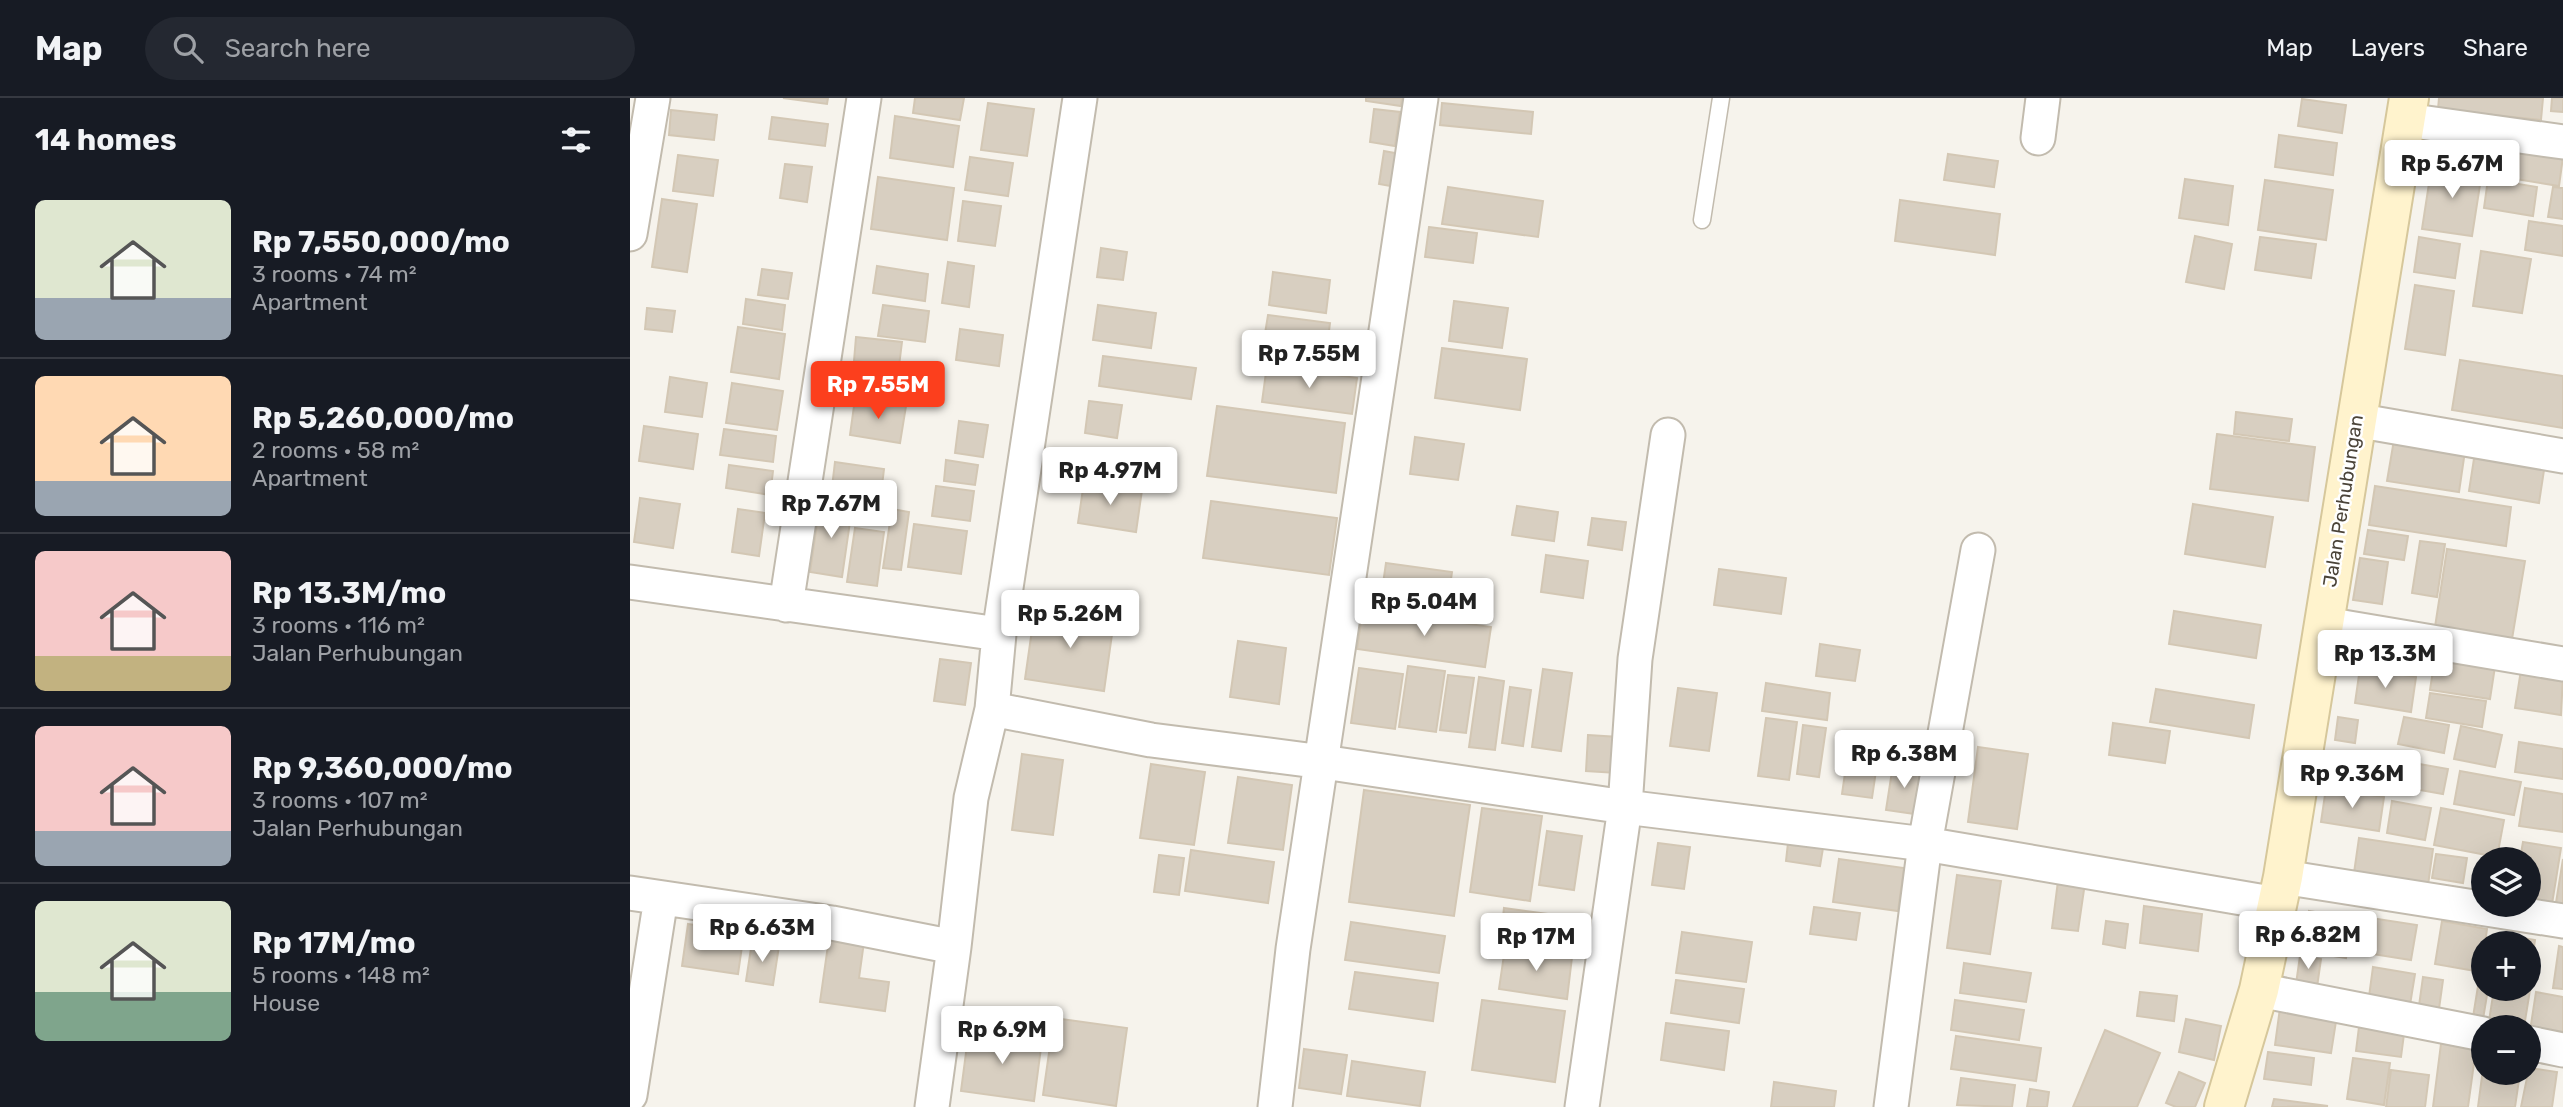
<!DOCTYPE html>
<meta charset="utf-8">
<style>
:root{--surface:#171b24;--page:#242831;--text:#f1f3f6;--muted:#9ea1a6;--line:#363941;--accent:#fc3f1d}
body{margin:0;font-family:Rubik,sans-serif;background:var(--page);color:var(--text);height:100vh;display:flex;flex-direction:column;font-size:26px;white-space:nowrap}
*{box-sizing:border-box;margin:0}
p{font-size:23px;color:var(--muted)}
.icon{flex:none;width:38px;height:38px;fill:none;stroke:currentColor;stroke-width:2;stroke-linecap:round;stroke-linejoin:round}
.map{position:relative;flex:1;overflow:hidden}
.side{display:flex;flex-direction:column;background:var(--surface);width:630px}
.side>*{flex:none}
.fabs{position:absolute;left:1841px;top:749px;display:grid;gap:14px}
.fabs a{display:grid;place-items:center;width:70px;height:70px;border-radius:50%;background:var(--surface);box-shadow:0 7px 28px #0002;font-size:35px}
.price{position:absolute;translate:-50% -60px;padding:0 16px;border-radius:7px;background:#fff;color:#222;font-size:23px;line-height:46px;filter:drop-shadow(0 2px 4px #0008)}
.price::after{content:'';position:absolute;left:50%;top:42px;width:21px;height:16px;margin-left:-10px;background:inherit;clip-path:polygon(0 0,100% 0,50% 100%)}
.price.selected{background:var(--accent);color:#fff}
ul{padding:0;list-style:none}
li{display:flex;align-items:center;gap:21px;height:175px;padding:0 35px}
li+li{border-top:2px solid var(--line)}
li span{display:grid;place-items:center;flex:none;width:196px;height:140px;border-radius:10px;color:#555}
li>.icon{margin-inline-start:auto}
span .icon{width:84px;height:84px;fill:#fffc;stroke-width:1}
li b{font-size:30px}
h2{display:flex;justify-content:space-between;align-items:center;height:84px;padding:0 35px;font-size:30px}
header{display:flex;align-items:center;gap:42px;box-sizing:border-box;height:98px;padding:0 35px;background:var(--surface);border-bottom:2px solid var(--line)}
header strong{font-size:33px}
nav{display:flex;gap:38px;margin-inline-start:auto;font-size:24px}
.search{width:490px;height:63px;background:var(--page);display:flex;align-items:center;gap:18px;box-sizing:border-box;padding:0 24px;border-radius:38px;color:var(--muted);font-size:26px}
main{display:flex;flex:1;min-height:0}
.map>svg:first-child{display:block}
</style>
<header>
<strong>Map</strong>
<div class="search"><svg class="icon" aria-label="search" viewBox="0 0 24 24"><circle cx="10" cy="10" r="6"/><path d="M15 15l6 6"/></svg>Search here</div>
<nav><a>Map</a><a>Layers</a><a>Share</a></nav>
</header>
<main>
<section class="side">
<h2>14 homes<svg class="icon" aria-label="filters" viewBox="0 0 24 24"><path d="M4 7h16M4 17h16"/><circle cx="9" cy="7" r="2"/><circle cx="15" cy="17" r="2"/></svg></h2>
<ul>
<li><span style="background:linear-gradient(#dfe7d0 70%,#9aa5b1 0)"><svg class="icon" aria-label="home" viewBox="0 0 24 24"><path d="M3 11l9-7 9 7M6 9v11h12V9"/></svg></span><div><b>Rp 7,550,000/mo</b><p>3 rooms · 74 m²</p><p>Apartment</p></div></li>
<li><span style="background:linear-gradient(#ffd9b3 75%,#9aa5b1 0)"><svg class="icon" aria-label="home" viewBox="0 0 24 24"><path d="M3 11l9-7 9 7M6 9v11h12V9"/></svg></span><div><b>Rp 5,260,000/mo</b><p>2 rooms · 58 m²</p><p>Apartment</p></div></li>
<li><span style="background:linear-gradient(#f6c9c9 75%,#c2b280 0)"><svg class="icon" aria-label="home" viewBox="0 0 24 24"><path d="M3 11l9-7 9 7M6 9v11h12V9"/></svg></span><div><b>Rp 13.3M/mo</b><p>3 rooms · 116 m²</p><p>Jalan Perhubungan</p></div></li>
<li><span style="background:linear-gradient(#f6c9c9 75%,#9aa5b1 0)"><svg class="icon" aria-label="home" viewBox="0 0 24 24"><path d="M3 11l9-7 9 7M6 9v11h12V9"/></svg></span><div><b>Rp 9,360,000/mo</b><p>3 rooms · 107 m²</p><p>Jalan Perhubungan</p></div></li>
<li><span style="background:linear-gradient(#dfe7d0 65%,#7fa58c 0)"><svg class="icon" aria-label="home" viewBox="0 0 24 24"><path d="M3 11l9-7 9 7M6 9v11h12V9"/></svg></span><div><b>Rp 17M/mo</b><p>5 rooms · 148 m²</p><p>House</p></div></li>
</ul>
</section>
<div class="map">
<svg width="1933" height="1009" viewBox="0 0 1933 1009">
<rect width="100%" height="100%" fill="#f6f3ec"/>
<path fill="#d8cfc1" stroke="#d3c7b4" stroke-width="2" d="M 153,0 L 198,0 L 197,6 Z
M 285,0 L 334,0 L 330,22 L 283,15 Z
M 736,0 L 772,0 L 771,8 L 736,3 Z
M 1809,0 L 1913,0 L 1911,22 L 1808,11 Z
M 1922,0 L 1933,0 L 1933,14 L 1921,13 Z
M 1672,1 L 1716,7 L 1712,35 L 1668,28 Z
M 358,5 L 404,11 L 397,58 L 351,52 Z
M 812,5 L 903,14 L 901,36 L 810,27 Z
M 744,11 L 770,14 L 765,48 L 740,44 Z
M 41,12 L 87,17 L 84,42 L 39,37 Z
M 265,18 L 329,28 L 323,69 L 260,60 Z
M 142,19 L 198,26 L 195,48 L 139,41 Z
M 1807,27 L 1863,36 L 1858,68 L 1802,59 Z
M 1649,37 L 1707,45 L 1703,77 L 1645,69 Z
M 1873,39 L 1933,59 L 1929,88 L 1867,78 Z
M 754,53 L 776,57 L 772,90 L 749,86 Z
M 1318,56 L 1368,63 L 1364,89 L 1314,82 Z
M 48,57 L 88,62 L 83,98 L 43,93 Z
M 340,59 L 383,65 L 378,98 L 335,92 Z
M 155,66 L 182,69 L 177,104 L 150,100 Z
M 1802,66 L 1852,74 L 1842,138 L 1792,131 Z
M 248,79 L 324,90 L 317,142 L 241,131 Z
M 1555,81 L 1603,88 L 1598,127 L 1549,120 Z
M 1858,81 L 1907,89 L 1903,118 L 1854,110 Z
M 1635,82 L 1703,92 L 1696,142 L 1628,132 Z
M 818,89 L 913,103 L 908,139 L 812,126 Z
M 1923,89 L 1933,90 L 1933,121 L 1918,119 Z
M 32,101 L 67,106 L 57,174 L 22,169 Z
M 1270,102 L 1370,116 L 1365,157 L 1265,143 Z
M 333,103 L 371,108 L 365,148 L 328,143 Z
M 1899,123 L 1933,128 L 1933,158 L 1895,152 Z
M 799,129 L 847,135 L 843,165 L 795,159 Z
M 1565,138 L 1602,146 L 1594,191 L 1556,184 Z
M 1630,139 L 1686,146 L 1681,180 L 1625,172 Z
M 1789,139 L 1830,146 L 1825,180 L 1784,174 Z
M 471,150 L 497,154 L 493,182 L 467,179 Z
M 1851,153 L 1901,161 L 1892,215 L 1843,208 Z
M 318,164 L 344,168 L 339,209 L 312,205 Z
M 247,168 L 298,176 L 295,203 L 243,195 Z
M 132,171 L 162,175 L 158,201 L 128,197 Z
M 643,174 L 700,182 L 696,215 L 639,207 Z
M 1785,187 L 1824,193 L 1815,257 L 1775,251 Z
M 116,201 L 155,207 L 152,232 L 113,226 Z
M 824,203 L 878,210 L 872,250 L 819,243 Z
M 253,207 L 299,213 L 295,244 L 248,238 Z
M 468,207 L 526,215 L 521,250 L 463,242 Z
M 17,210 L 45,213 L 42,234 L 15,231 Z
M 638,217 L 700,225 L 695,264 L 632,254 Z
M 108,229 L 155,236 L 149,281 L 101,274 Z
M 330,231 L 373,237 L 369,268 L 326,262 Z
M 226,239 L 272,244 L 269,268 L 224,263 Z
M 812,250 L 897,261 L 890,312 L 805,300 Z
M 473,258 L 566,270 L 561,301 L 469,288 Z
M 1830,262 L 1933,278 L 1933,330 L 1822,312 Z
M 637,267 L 727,280 L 722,316 L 632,304 Z
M 258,273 L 292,279 L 289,300 L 254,294 Z
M 40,279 L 77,285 L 72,319 L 35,314 Z
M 102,285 L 153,293 L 147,332 L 96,325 Z
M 225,301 L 276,308 L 270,345 L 220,337 Z
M 459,303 L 492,307 L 487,340 L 455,335 Z
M 587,308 L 715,325 L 706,395 L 577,378 Z
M 1606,314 L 1662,321 L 1659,343 L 1604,336 Z
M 329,323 L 358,327 L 353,359 L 325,355 Z
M 14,328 L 68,336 L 63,371 L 9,363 Z
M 94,331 L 146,338 L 143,364 L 90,357 Z
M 1587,336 L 1685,349 L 1678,403 L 1580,391 Z
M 785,339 L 834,346 L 828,382 L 780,376 Z
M 1764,342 L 1835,353 L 1829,394 L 1757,383 Z
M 1846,348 L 1916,359 L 1909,405 L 1839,393 Z
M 316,362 L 348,367 L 345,387 L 314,383 Z
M 205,364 L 254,371 L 250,404 L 201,398 Z
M 99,367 L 143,373 L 140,397 L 96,390 Z
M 454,384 L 512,392 L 506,434 L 448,425 Z
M 306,388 L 344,393 L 340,423 L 302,418 Z
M 1745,388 L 1881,409 L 1876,448 L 1739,427 Z
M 10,400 L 50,406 L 43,450 L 4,444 Z
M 581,403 L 707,420 L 699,477 L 573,460 Z
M 190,406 L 222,410 L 212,479 L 180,474 Z
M 1563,406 L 1643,419 L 1635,469 L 1555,456 Z
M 887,408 L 928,414 L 924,443 L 882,437 Z
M 108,411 L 135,415 L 129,458 L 102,454 Z
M 262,411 L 279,414 L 271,472 L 253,470 Z
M 962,420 L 996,424 L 992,452 L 958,447 Z
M 284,426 L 337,433 L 331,476 L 278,469 Z
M 225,430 L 254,434 L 247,488 L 217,484 Z
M 1738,432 L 1778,438 L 1774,462 L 1734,456 Z
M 1790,443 L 1815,446 L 1807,499 L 1782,495 Z
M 1817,451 L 1895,463 L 1882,541 L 1805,529 Z
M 916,457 L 958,463 L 953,500 L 911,494 Z
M 1730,460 L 1758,464 L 1752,506 L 1723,502 Z
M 756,465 L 822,474 L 816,516 L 750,507 Z
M 1089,471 L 1156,480 L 1151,516 L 1084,507 Z
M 405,511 L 484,522 L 474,593 L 395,581 Z
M 733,511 L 861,529 L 855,569 L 727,551 Z
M 1544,513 L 1631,527 L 1626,560 L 1539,546 Z
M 1733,541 L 1792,550 L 1788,576 L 1729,567 Z
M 608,543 L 656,550 L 649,606 L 600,599 Z
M 1190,546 L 1230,552 L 1225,583 L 1186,578 Z
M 1806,553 L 1866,562 L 1860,601 L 1800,592 Z
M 310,561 L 341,565 L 335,607 L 304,603 Z
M 778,568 L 815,573 L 806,634 L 769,629 Z
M 729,570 L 773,576 L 765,631 L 721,625 Z
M 1730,570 L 1786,579 L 1781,614 L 1725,605 Z
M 913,571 L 942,575 L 931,653 L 902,649 Z
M 1891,572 L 1933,578 L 1931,617 L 1885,610 Z
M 818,577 L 844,580 L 836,635 L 810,632 Z
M 849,579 L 874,583 L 865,652 L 839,649 Z
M 1136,585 L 1200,595 L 1197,622 L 1132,613 Z
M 880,589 L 901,592 L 893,648 L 872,645 Z
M 1048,590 L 1087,595 L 1079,653 L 1040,648 Z
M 1526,591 L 1624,607 L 1619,640 L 1520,624 Z
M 1800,595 L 1856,603 L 1852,629 L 1796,620 Z
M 1708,619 L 1728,622 L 1725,645 L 1705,642 Z
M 1774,619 L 1819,627 L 1814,655 L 1768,646 Z
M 1136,620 L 1167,624 L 1159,682 L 1128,678 Z
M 1483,625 L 1540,633 L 1535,665 L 1479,657 Z
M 1173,627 L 1196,630 L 1189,679 L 1167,676 Z
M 1831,628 L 1872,637 L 1865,669 L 1824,661 Z
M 1221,634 L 1251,639 L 1242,700 L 1212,696 Z
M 958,637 L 989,639 L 987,675 L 956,673 Z
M 1889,644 L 1933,651 L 1933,681 L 1885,674 Z
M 1348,649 L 1398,656 L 1387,731 L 1338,724 Z
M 392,656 L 433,662 L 423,737 L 382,732 Z
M 1761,661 L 1818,671 L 1813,696 L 1756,686 Z
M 521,666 L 575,674 L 564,747 L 510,740 Z
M 1263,667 L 1291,671 L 1285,716 L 1256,712 Z
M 1830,673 L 1891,684 L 1884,717 L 1824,706 Z
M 608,679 L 662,687 L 653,752 L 598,745 Z
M 1696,690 L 1754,699 L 1749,733 L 1691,724 Z
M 1895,690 L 1933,696 L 1933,734 L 1889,728 Z
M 734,692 L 840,707 L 824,818 L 719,804 Z
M 1762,703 L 1801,710 L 1795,742 L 1757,735 Z
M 852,710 L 912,718 L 900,803 L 840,794 Z
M 1811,710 L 1874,722 L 1867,759 L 1804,747 Z
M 917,733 L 952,738 L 944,792 L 909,787 Z
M 1729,740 L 1803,751 L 1798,787 L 1724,775 Z
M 1893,744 L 1931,750 L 1922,806 L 1899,802 L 1899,761 L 1890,761 Z
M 1028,745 L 1060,749 L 1054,791 L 1022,787 Z
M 1158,745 L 1193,750 L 1190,768 L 1156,763 Z
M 561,752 L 644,764 L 638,805 L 555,793 Z
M 1806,756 L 1837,760 L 1833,785 L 1802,780 Z
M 529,757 L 554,760 L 549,797 L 524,794 Z
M 1209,761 L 1274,770 L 1268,813 L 1203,804 Z
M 1933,761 L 1933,812 L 1925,811 Z
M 1429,775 L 1456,778 L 1448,833 L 1422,830 Z
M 1327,777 L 1371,783 L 1360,856 L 1317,850 Z
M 1514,808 L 1572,816 L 1568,853 L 1510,845 Z
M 1184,809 L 1230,815 L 1226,842 L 1180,836 Z
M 874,810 L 941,819 L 936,855 L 870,846 Z
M 1679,813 L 1722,820 L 1716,860 L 1673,853 Z
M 1741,820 L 1787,827 L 1781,862 L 1736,855 Z
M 1476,823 L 1498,826 L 1495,850 L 1473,846 Z
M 1812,823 L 1857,831 L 1855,845 L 1853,845 L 1851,874 L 1805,866 Z
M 721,824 L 815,838 L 809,875 L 715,862 Z
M 58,826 L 114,834 L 108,876 L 52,868 Z
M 1052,834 L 1122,844 L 1116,884 L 1046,875 Z
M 1881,838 L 1905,842 L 1899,883 L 1899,845 L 1880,845 Z
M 199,840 L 234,844 L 229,880 L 259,884 L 255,913 L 190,904 Z
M 122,844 L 149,848 L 143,887 L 116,883 Z
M 1929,848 L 1933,849 L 1933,891 L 1923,890 Z
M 875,850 L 942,859 L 937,901 L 869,891 Z
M 1670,858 L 1691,861 L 1687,889 L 1666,886 Z
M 1334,865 L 1401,875 L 1396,904 L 1330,895 Z
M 1743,869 L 1785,876 L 1779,913 L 1738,906 Z
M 725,874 L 808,885 L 803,923 L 719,911 Z
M 1793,879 L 1813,882 L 1808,918 L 1788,915 Z
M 1046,882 L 1114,891 L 1109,925 L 1041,915 Z
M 1849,882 L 1853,883 L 1853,891 L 1858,891 L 1853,921 L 1843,919 Z
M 1899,886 L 1901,886 L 1894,929 L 1859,923 L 1864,891 L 1899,891 Z
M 1510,894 L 1547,898 L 1544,923 L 1507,918 Z
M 1906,894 L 1933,899 L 1933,938 L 1900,933 Z
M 852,902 L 935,913 L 925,984 L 842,972 Z
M 1325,902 L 1394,912 L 1389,942 L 1321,932 Z
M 1650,910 L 1707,917 L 1701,955 L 1645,947 Z
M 424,920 L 497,930 L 486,1008 L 413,997 Z
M 1556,921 L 1591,928 L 1584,962 L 1549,954 Z
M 1036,925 L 1099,933 L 1094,972 L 1031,962 Z
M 1729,929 L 1774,936 L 1771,959 L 1726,953 Z
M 339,932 L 412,942 L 404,1003 L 331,993 Z
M 1475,932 L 1530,955 L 1507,1009 L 1443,1009 Z
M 1326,938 L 1411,950 L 1406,983 L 1321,971 Z
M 1812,938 L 1847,943 L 1838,1009 L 1803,1009 Z
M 674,951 L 717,957 L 711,996 L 669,990 Z
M 1638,954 L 1684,960 L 1681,987 L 1634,981 Z
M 1723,960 L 1760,965 L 1754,1007 L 1717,1001 Z
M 722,963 L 795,974 L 790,1008 L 717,998 Z
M 1899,970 L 1927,974 L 1922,1009 L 1891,1009 Z
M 1853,971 L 1853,975 L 1890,975 L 1885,1009 L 1848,1009 Z
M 1761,972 L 1799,977 L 1795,1009 L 1756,1009 Z
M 1549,974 L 1575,985 L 1565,1009 L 1546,1009 L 1536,1005 Z
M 1331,980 L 1385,987 L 1382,1009 L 1327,1007 Z
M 1144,984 L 1206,993 L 1204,1009 L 1141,1009 Z
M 1400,991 L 1419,994 L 1417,1009 L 1397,1009 Z
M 1644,1001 L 1698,1008 L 1642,1009 Z"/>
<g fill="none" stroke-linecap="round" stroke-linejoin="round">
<defs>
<path id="service" d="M 1072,122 L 1091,0"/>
<path id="minor" d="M 1776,22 L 1933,44
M 1408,40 L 1413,0
M 0,136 L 23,0
M 1725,322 L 1933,358
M 0,484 L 369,536
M 156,507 L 234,0
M 1695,526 L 1933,566
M 362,611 L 521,642 L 693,664 L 995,709 L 1295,746 L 1647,806
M 1653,779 L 1933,823
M 0,795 L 202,825 L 324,849 L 341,700 L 362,611 L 369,536 L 450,0
M 1629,892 L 1853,936
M 1899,945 L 1933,952
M 0,997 L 31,800
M 302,1009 L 324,849
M 645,1009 L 663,851 L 791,0
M 952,1009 L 995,709 L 1005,561 L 1038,337
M 1261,1009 L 1295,746 L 1348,452"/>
<path id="secondary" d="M 1594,1009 L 1629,892 L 1653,779 L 1779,0"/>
</defs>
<use href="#service" stroke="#c2bbae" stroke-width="19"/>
<use href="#minor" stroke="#c2bbae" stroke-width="37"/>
<use href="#secondary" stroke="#d6c79b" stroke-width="42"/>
<use href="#service" stroke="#fff" stroke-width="16"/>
<use href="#minor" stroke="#fff" stroke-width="33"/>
<use href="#secondary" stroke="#fff3cd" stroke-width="38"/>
</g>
<g text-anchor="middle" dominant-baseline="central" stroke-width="5" stroke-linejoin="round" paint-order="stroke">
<g font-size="19" fill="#4b4439" stroke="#fff">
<text transform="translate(1713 403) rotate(-81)">Jalan Perhubungan</text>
</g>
</g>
</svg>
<div class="fabs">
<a><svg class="icon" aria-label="layers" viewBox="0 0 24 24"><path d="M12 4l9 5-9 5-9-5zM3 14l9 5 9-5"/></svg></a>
<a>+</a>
<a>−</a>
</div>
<b class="price" style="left:1822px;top:102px">Rp 5.67M</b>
<b class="price" style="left:679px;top:292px">Rp 7.55M</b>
<b class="price selected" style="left:248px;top:323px">Rp 7.55M</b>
<b class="price" style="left:480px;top:409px">Rp 4.97M</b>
<b class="price" style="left:201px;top:442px">Rp 7.67M</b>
<b class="price" style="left:794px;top:540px">Rp 5.04M</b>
<b class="price" style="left:440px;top:552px">Rp 5.26M</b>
<b class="price" style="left:1755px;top:592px">Rp 13.3M</b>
<b class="price" style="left:1274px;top:692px">Rp 6.38M</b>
<b class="price" style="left:1722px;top:712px">Rp 9.36M</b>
<b class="price" style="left:132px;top:866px">Rp 6.63M</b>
<b class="price" style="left:1678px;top:873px">Rp 6.82M</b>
<b class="price" style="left:906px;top:875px">Rp 17M</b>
<b class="price" style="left:372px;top:968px">Rp 6.9M</b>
</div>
</main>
